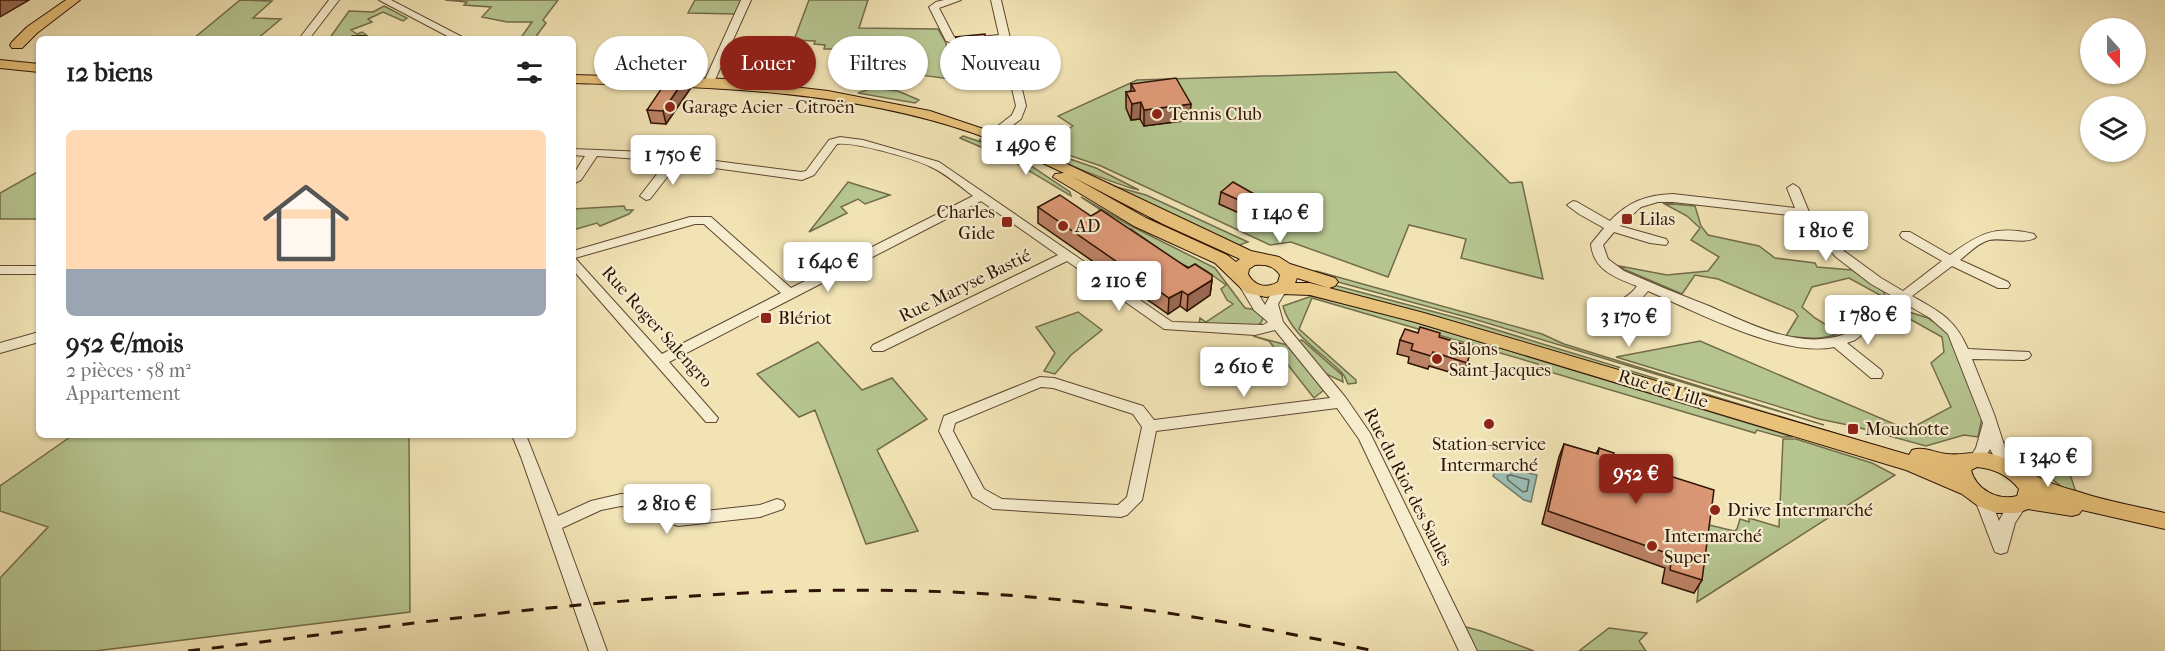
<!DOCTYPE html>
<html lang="fr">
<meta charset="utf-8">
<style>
:root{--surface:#fff;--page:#f6f6f6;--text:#202124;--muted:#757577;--line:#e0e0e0;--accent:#8f2418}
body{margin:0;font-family:"IM FELL French Canon",serif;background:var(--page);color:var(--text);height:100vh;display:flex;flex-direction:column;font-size:22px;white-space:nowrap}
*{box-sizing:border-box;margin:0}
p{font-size:20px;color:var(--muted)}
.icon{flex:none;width:33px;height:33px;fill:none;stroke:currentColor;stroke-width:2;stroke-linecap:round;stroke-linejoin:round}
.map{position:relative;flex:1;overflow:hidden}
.sheet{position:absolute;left:36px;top:36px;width:540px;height:402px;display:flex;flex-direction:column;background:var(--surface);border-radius:9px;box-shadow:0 2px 4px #0004}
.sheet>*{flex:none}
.guide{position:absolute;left:594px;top:36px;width:570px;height:54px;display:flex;gap:12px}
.needle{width:39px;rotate:159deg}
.tools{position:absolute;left:2080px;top:18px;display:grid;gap:12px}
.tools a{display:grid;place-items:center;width:66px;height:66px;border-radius:50%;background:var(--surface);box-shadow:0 2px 4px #0004;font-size:30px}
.price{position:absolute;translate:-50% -51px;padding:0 14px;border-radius:6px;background:#fff;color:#222;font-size:20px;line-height:39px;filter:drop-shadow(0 2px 3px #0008)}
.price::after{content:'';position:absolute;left:50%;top:36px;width:18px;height:14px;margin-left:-9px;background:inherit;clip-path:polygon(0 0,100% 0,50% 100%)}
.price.on{background:var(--accent);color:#fff}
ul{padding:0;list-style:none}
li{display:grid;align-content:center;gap:12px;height:318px;padding:0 30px}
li+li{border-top:2px solid var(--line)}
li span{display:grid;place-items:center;height:186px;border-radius:9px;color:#555}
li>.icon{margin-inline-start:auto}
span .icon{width:108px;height:108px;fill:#fffc;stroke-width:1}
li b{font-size:26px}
h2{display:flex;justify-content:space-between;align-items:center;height:72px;padding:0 30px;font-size:26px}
.pill{padding:0 21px;border-radius:27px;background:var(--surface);box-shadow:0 2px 4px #0004;font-size:21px;line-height:54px}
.pill.on{background:var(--accent);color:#fff}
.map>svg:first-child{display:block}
</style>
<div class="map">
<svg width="2165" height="651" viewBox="0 0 2165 651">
<rect width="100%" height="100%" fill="#f1e3b4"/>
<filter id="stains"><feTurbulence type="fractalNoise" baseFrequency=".00333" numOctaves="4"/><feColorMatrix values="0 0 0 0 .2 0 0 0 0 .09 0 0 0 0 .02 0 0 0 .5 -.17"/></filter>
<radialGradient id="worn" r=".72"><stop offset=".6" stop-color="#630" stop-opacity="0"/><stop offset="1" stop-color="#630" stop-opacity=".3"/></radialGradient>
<path fill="#b6c590" stroke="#726c4a" stroke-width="1.5" d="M 240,0 L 272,1 L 253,18 L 281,19 L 257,39 L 193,39 Z
M 445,0 L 558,0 L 543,20 L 546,23 L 534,39 L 520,39 L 532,22 L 507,22 L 482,17 L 491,7 L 464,5 L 467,2 Z
M 695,0 L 741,0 L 735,14 L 688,13 Z
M 809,0 L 868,0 L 859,28 L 938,29 L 946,43 L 950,79 L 912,74 L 915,69 L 848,59 L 851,49 L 824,49 L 825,45 L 814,44 L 815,41 L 794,40 Z
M 384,6 L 407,18 L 403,21 L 383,12 L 368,19 L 372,22 L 351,30 L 357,34 L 362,32 L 368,36 L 358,35 L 355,39 L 329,39 L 349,11 L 373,12 Z
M 1396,72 L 1510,183 L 1522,182 L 1543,279 L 1461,258 L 1466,239 L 1409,225 L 1388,277 L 1291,242 L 1270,245 L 1101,166 L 1036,144 C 1048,137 1061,134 1073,126 L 1058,116 L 1137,80 Z
M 873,88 L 898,91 L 919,100 L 915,103 L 858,93 Z
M 1008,132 L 1018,138 L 1021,142 L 1096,168 L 1139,190 C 1121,187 1012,144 1008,132 Z
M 963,136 L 984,143 L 1028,164 L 1070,192 L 1071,196 L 1011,160 L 960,138 Z
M 1076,169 L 1117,187 L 1146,195 L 1248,242 L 1234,247 Z
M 39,171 L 39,219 L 0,219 L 0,193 Z
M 848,182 L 890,195 L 865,204 L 858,199 L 841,207 L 847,213 L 809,232 Z
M 1081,197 L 1131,226 L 1215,268 L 1245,308 L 1257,310 L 1263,318 L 1261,323 L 1256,326 L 1199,324 L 1200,318 L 1206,322 L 1233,304 L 1227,300 L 1221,289 L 1226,285 L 1205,270 L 1199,273 L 1192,272 L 1131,229 L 1128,231 L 1104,217 L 1098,208 Z
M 1663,203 L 1695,206 L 1701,226 L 1708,235 L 1759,246 L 1775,258 L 1815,263 L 1817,267 L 1852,270 L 1883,291 L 1887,299 L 1849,278 L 1812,287 L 1802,307 L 1815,318 L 1839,333 C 1822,341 1804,338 1786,336 L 1798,316 L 1794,311 L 1718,279 L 1695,275 L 1682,294 L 1614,265 L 1667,275 L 1708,271 L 1719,257 L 1691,240 L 1700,228 L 1687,216 Z
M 624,206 L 626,210 L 633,210 L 629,214 L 600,226 L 597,223 L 573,230 L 573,209 Z
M 1316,271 L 1542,334 L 1564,344 L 1824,425 L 1477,320 L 1327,279 L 1314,275 Z
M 1315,280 L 1461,319 L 1893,451 L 1314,287 Z
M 1312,296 L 1395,316 L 1793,437 L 1782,437 L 1757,430 L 1755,433 L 1540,369 L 1538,364 L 1312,298 L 1299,329 L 1356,380 L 1356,383 L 1348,384 C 1346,381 1346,377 1342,373 C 1322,352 1291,336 1283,306 Z
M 1078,312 L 1102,330 L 1071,355 L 1055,374 L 1044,371 L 1055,353 L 1036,327 Z
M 1909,312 L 1928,318 L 1942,327 L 1954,341 L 1982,418 L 1978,437 L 1964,435 L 1926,446 L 1853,426 L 1819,419 L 1616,357 L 1700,341 L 1908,430 L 1951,407 L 1931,363 L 1944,352 L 1942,337 L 1899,313 Z
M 1253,336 L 1287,345 L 1324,390 L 1314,398 L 1269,341 Z
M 1302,340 L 1342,375 L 1343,382 L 1324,373 L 1297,341 Z
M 818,342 L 862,390 L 892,378 L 927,419 L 877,450 L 918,531 L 866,544 L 815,410 L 799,417 L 757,374 Z
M 73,435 L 409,435 L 410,612 L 95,651 L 0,651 L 0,578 L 48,527 L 0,511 L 0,486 Z
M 1783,439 L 1796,439 L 1872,463 L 1895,475 L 1697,602 L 1705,524 L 1734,531 L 1737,529 L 1740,519 L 1749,522 L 1749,518 L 1779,527 Z
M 2001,441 L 2064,457 L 2076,492 L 2062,487 L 2022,455 L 2003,445 Z
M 1455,624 L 1481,631 L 1534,651 L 1468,651 Z
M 1609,628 L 1647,633 L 1639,641 L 1646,651 L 1579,651 Z"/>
<path fill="#9cbdb4" stroke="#70796e" stroke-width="1.5" d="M 1498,465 L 1537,475 L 1531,502 L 1524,500 L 1493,476 Z"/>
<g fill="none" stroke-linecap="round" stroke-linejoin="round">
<path stroke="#65685c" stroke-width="1.5" d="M 1511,475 L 1529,480 L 1527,491 L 1523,492 L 1508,480 L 1507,476 Z"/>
<defs>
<path id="minor" d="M 329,0 L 339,0 L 309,39 L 299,39 Z
M 379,0 L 391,0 L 466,39 L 453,39 Z
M 741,0 L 751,0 L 714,82 L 709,85 L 705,84 L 704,82 Z
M 944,0 L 961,0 L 939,8 L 954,37 L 960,39 L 999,35 L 991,0 L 1001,0 L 1026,106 L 1021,119 L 990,142 L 986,143 L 980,140 L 1012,115 L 1016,106 L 1001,40 L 959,45 L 946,41 L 929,7 L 936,2 Z
M 840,137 L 863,140 L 939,162 L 1172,322 L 1263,325 L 1268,322 L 1254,310 L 1239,285 L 1246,281 L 1251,282 L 1265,305 L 1275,286 L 1285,286 L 1287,289 L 1278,304 L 1283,322 L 1346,398 L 1370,433 L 1477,651 L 1459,651 L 1359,439 L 1337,408 L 1156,431 L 1142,500 L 1127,515 L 1121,517 L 993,509 L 973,497 L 939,431 L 944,416 L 1040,377 L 1054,378 L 1143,406 L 1154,420 L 1330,398 L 1275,330 L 1255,335 L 1164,329 L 1067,261 L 883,351 L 873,351 L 871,348 L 873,345 L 1058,255 L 981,201 L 669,362 L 718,418 L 716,422 L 706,422 L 573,270 L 573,251 L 690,217 L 711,217 L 791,288 L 973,196 C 960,186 946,174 931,167 C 916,159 853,141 837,144 L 814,175 L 802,180 L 678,163 L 650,199 L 646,200 L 640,196 L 667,161 L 597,156 L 581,180 L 573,184 L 573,175 L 585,156 L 573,155 L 573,149 L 646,152 L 801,172 L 806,171 L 829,140 ZM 695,224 L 704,224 L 781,293 L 662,354 L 575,258 ZM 1041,387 L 1053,388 L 1133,414 L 1142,427 L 1127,497 L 1118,505 L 1002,499 L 984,489 L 953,431 L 955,423 Z
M 1793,184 L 1799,188 L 1809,212 L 1844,251 L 1881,278 L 1903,291 L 1942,261 L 1902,238 L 1900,235 L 1902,232 L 1910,232 L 1950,255 C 1980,233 1996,225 2034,234 L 2036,237 C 2028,245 2002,237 1989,240 C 1978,243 1969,253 1960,260 L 2008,282 L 2010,285 L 2008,288 L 1998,288 L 1952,266 L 1912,296 C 1940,312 1955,319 1968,349 L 2029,352 L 2031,355 L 2029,358 L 2024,360 L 1972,359 L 1994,414 L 2005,448 L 2022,472 L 2019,476 C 2006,481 1996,460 1990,449 L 1982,463 L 1977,465 L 1972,463 L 1969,459 L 1976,448 L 1983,423 L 1948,334 L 1930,318 L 1904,303 L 1855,340 L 1847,343 L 1881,370 L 1883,374 L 1881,378 L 1871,378 L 1834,347 C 1783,358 1695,311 1648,291 C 1640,301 1629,312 1615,309 L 1613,306 C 1620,298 1629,298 1637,286 C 1616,278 1593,270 1591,244 L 1604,228 L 1579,214 L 1567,205 L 1573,201 L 1577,202 L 1610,221 C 1628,202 1646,195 1673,194 L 1795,208 L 1787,188 ZM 1658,202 L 1673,202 L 1799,216 L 1836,257 L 1871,284 L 1894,297 L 1845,334 C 1799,351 1751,324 1709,306 C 1680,295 1652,283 1624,271 L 1608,259 L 1603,245 L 1614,232 L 1650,243 L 1666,245 L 1668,242 L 1666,239 L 1620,226 L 1641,207 Z
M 0,266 L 39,266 L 39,274 L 0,274 Z
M 39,332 L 39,342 L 0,353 L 0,343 Z
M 512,435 L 526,435 L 558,516 L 591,501 L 621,494 L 633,494 L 651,499 L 678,514 L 760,505 L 777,499 L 783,501 L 785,505 L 783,509 L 760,517 L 678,526 L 663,521 L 642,508 L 621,506 L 601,510 L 562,528 L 607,651 L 589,651 L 521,457 Z
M 1982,491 L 1988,493 L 1999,521 C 2004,511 2011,498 2024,502 L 2026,506 L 2015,523 L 2007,552 L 2001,554 L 1995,552 L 1993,547 L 1974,497 L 1976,493 Z"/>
<path id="major" d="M 66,0 L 80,0 L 37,33 L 22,48 L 12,48 L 10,45 L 12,42 L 27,27 Z
M 0,60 L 39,64 L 39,72 L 0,68 Z
M 573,75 L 727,79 L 828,91 L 930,111 L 1016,140 L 1251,251 L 1279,257 L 1290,264 L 1335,278 L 1338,282 L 1335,286 L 1329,288 L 1297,278 L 1295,283 L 1310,283 L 1424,313 L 1909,455 L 1912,450 C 1924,446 1935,453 1947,454 C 1963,456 1977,450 1992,454 C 2007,458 2017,465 2029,472 C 2043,481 2060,487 2076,491 C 2105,501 2135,506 2165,513 L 2165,529 L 2082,510 L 2079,514 L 2072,516 L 2028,509 L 2018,513 L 1996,513 L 1978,506 L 1962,494 L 1906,470 L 1415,322 L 1310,295 L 1282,294 L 1266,297 L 1246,293 L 1215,263 L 1134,226 L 1053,177 L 1055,174 L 1064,173 C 1034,159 1004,144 973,133 C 845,89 707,87 573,83 ZM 1071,176 L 1163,224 L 1240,259 L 1236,262 L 1227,255 L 1146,218 ZM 1255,265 C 1266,264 1274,266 1280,275 L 1278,282 C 1266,289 1254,286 1248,274 L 1249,269 ZM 1977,467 C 1995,469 2008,475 2019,489 L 2017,496 C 1998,501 1976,490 1971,470 Z"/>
</defs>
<use href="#minor" stroke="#5f4630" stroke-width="2"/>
<use href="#major" stroke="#2e1204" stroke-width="2"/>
<use href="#minor" fill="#f6edce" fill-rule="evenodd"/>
<use href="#major" fill="#e8c27a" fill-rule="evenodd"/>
<path stroke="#2e1204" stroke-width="3" stroke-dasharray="12 12" stroke-linecap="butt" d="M 188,651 C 447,620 709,579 971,593 C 1108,600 1242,623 1375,651"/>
</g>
<path fill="#bc8265" stroke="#2e1204" stroke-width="1.5" d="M 956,37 L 986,40 L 1002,64 L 1002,77 L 971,79 L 969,65 L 959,65 Z
M 1131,84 L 1190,120 L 1144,126 L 1140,119 L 1131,120 L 1126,108 L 1126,92 L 1131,91 Z
M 690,89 L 666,124 L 651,123 L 647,110 Z
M 1221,192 L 1261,198 L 1260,211 L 1250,218 L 1219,204 Z
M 1038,207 L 1091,216 L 1212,280 L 1210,295 L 1187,311 L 1180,306 L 1168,314 L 1038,223 Z
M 1418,333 L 1439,337 L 1472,347 L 1463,376 L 1429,366 L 1428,369 L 1408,363 L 1409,357 L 1397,354 L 1400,340 Z
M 1564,444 L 1596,454 L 1599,448 L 1613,458 L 1702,580 L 1694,593 L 1662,583 L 1665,568 L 1542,524 L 1559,457 Z"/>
<path fill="#996a52" stroke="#2e1204" stroke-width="1.5" d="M 0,0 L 29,0 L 0,17 Z
M 686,77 L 690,89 L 666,124 L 663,111 Z
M 1141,102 L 1140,119 L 1131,120 L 1132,104 Z
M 1191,104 L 1190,120 L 1144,126 L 1144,110 Z
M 1261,198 L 1260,211 L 1250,218 L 1252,206 Z
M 1212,280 L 1210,295 L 1187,311 L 1188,295 Z
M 1182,291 L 1180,306 L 1168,314 L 1169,298 Z"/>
<path fill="#db9775" stroke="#2e1204" stroke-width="1.5" d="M 985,34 L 986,40 L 996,39 L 1002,64 L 971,67 L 968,52 L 958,53 L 956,37 Z
M 352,36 L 365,36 L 362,39 L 349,39 Z
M 670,76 L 686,77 L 663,111 L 647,110 Z
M 1176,78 L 1191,104 L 1144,110 L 1141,102 L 1132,104 L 1126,92 L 1135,91 L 1131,84 Z
M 1233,182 L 1261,198 L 1252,206 L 1221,192 Z
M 1060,195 L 1091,216 L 1101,210 L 1188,268 L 1195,264 L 1212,275 L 1212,280 L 1188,295 L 1182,291 L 1169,298 L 1038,207 Z
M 1420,327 L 1440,333 L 1439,337 L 1472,347 L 1467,363 L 1433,352 L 1431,356 L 1411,350 L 1413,344 L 1400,340 L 1405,329 L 1418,333 Z
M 1564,444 L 1598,454 L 1599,448 L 1614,453 L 1613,458 L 1714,490 L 1702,580 L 1670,570 L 1672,555 L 1548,511 Z"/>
<g fill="#8f2418" stroke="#f6edce" stroke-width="2">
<circle cx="670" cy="107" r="6"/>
<circle cx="1157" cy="114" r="6"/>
<rect x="1621" y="213" width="12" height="12" rx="3"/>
<rect x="1001" y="216" width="12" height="12" rx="3"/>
<circle cx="1063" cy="226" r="6"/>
<rect x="760" y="312" width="12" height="12" rx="3"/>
<circle cx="1437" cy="359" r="6"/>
<circle cx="1489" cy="424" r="6"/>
<rect x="1847" y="423" width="12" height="12" rx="3"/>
<circle cx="1715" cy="510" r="6"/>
<circle cx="1652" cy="546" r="6"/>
</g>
<g text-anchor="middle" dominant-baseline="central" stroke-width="4.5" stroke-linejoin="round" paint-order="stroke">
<g font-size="18" fill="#2e1204" stroke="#f6edce" text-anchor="start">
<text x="682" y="107">Garage Acier - Citroën</text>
<text x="1169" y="114">Tennis Club</text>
<text x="995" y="212" text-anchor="end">Charles<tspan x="995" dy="21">Gide</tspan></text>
<text x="1639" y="219">Lilas</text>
<text x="1075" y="226">AD</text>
<text x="778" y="318">Blériot</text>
<text x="1449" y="349">Salons<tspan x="1449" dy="21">Saint-Jacques</tspan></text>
<text x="1865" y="429">Mouchotte</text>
<text x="1489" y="444" text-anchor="middle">Station-service<tspan x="1489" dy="21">Intermarché</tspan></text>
<text x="1727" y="510">Drive Intermarché</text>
<text x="1664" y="536">Intermarché<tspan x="1664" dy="21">Super</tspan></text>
</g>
<g font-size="18" fill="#2e1204" stroke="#f6edce">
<text transform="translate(965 286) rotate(-26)">Rue Maryse Bastié</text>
<text transform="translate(657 327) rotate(48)">Rue Roger Salengro</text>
<text transform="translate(1663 389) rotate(17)">Rue de Lille</text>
<text transform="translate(1408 487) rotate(63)">Rue du Riot des Saules</text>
</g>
</g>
<rect width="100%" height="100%" filter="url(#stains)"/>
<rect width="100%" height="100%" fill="url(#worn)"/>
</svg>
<div class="tools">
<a><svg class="needle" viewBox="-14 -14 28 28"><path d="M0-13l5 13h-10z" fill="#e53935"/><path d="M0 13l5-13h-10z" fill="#757577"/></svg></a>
<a><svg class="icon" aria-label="layers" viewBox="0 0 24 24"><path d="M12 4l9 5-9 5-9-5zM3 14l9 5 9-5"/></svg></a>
</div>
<b class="price" style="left:1026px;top:176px">1 490 €</b>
<b class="price" style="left:673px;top:186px">1 750 €</b>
<b class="price" style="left:1280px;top:244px">1 140 €</b>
<b class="price" style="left:1826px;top:262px">1 810 €</b>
<b class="price" style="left:828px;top:293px">1 640 €</b>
<b class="price" style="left:1119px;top:312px">2 110 €</b>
<b class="price" style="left:1868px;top:346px">1 780 €</b>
<b class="price" style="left:1629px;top:348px">3 170 €</b>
<b class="price" style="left:1244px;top:398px">2 610 €</b>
<b class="price" style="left:2048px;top:488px">1 340 €</b>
<b class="price on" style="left:1636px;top:505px">952 €</b>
<b class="price" style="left:667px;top:535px">2 810 €</b>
<div class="guide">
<a class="pill">Acheter</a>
<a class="pill on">Louer</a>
<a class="pill">Filtres</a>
<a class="pill">Nouveau</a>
</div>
<section class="sheet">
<h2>12 biens<svg class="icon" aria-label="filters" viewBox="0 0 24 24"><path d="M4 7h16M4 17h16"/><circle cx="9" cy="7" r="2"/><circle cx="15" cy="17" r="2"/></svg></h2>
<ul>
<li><span style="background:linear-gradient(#ffd9b3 75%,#9aa5b1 0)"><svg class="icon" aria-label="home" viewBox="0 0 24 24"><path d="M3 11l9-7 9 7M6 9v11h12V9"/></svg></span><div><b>952 €/mois</b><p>2 pièces · 58 m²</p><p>Appartement</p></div></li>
</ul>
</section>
</div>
